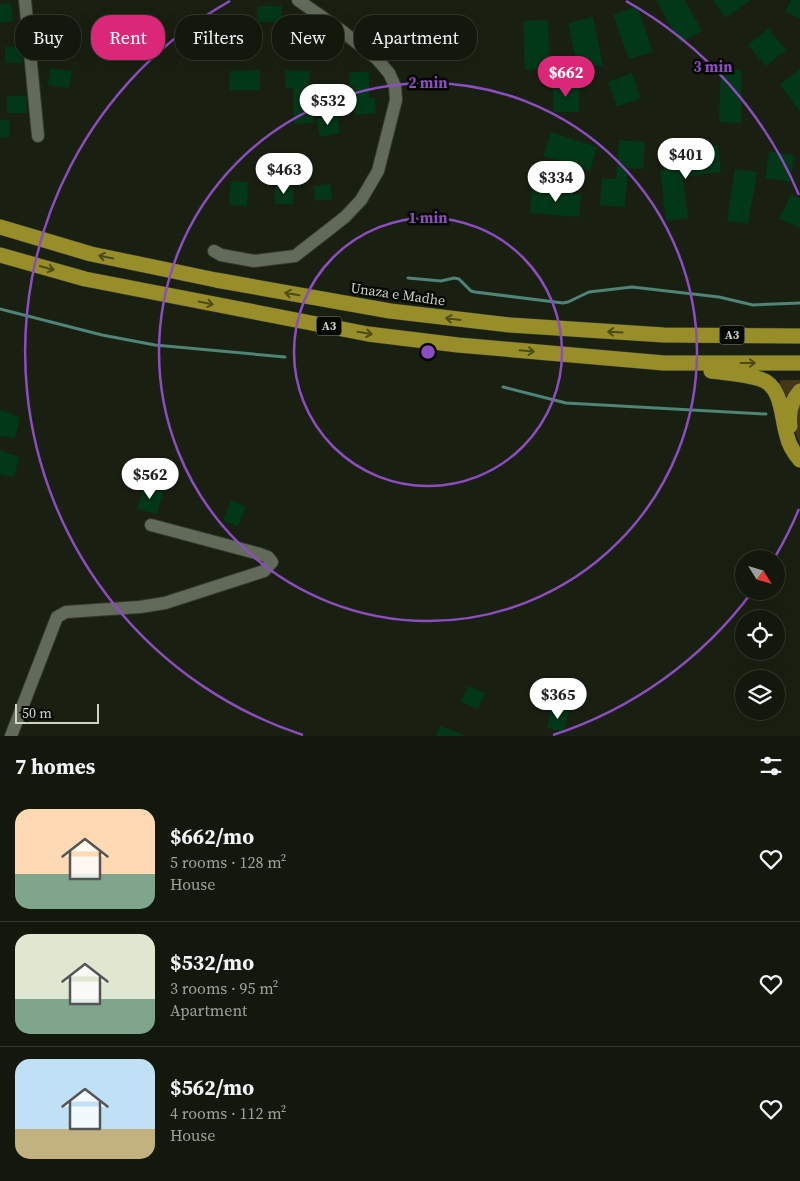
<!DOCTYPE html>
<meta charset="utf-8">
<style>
:root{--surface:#13180d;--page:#20251b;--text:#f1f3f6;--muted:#9da09d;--line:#32372e;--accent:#db2777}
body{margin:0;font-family:"Source Serif 4",serif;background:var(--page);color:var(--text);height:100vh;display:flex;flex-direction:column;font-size:19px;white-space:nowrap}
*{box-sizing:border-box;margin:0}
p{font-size:16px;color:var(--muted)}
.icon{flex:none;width:28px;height:28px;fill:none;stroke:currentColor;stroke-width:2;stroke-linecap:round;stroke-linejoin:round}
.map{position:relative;height:736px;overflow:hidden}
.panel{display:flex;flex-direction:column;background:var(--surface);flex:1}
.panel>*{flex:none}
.hud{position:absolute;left:15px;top:15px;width:500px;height:45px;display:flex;gap:10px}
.needle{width:32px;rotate:127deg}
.tools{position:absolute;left:735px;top:550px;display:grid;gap:10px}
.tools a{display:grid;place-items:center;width:50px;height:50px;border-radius:50%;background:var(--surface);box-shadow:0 5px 20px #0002,0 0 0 1px var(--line);font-size:25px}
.scale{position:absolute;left:15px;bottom:12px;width:84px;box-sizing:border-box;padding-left:5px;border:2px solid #ced3c9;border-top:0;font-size:14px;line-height:18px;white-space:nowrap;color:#ced3c9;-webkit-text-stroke:4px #060804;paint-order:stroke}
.price{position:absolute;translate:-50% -42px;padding:0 11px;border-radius:18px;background:#fff;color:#222;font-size:16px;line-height:32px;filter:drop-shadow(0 1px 2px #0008)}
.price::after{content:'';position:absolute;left:50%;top:30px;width:15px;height:11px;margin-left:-8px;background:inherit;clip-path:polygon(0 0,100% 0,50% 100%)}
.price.selected{background:var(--accent);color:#fff}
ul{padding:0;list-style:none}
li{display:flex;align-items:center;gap:15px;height:125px;padding:0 15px}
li+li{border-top:1px solid var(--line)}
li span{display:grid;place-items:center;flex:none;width:140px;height:100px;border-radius:15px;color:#555}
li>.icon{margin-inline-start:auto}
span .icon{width:60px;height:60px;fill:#fffc;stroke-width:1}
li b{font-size:21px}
h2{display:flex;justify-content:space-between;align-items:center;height:60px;padding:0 15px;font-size:21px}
.chip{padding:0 18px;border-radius:20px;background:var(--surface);box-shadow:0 5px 20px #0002,0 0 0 1px var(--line);font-size:18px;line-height:45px}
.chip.selected{background:var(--accent);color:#fff}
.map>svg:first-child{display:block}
</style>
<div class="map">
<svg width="800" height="736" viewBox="0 0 800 736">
<rect width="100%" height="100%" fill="#192011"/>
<path fill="#45361a" d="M 781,380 L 800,380 L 800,386 L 787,398 L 779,384 Z
M 800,399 L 800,444 L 794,429 Z"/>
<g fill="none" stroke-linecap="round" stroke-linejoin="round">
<path stroke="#4e8576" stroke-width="3" d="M 408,278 L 441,281 L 454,278 L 459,279 L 471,291 L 475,292 L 563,303 L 568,302 L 589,292 L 632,287 L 719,297 L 753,305 L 800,303
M 0,309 L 102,335 L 155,345 L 285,357
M 503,387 L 566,403 L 766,414"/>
</g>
<path fill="#023718" d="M 656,0 L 685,0 L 702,31 L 680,43 Z
M 713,0 L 751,0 L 725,18 Z
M 791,0 L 800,0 L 800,19 L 785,12 Z
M 11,3 L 13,21 L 0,23 L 0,5 Z
M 257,6 L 282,6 L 282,22 L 257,22 Z
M 637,6 L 653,52 L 629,59 L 613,15 Z
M 593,17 L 603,65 L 578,70 L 568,23 Z
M 548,20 L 550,69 L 525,70 L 523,21 Z
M 53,22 L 54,37 L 40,38 L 39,23 Z
M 768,29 L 786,50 L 766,66 L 748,45 Z
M 21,46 L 23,63 L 5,63 L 5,47 Z
M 50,68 L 72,71 L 69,88 L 48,85 Z
M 721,69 L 742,70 L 741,123 L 719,122 Z
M 800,69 L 800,112 L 780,84 Z
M 260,70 L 260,90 L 230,90 L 229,71 Z
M 285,70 L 310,71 L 309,104 L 313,104 L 314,123 L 294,124 L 293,88 L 285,88 Z
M 349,72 L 369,72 L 369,98 L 375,98 L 376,113 L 355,115 L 353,86 L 349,86 Z
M 632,73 L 641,98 L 617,107 L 608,82 Z
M 579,84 L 579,112 L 554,112 L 553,85 Z
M 7,96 L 26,96 L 27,113 L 7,113 Z
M 337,116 L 340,133 L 320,137 L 317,119 Z
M 9,119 L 10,137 L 0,138 L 0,120 Z
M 551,132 L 597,147 L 590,171 L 543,156 Z
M 619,140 L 645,142 L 643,169 L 628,168 L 625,207 L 600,205 L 602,178 L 616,179 Z
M 718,145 L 721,172 L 683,177 L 688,218 L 666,221 L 660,169 L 695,165 L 693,148 Z
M 769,151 L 794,155 L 790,182 L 765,178 Z
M 735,169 L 757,172 L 748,224 L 727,221 Z
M 231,181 L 248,182 L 247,206 L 229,205 Z
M 330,184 L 332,199 L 315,201 L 314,186 Z
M 275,187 L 294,187 L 293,204 L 275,204 Z
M 532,190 L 581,194 L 579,217 L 530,213 Z
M 791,194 L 800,198 L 800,228 L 779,219 Z
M 0,410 L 20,417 L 15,438 L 0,436 Z
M 0,450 L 19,457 L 14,477 L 0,474 Z
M 145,485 L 163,492 L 157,514 L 137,509 Z
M 231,500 L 246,507 L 238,526 L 223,521 Z
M 468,686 L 485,693 L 478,709 L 461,702 Z
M 552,707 L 569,711 L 564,732 L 547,728 Z
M 440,726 L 464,735 L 464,736 L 436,736 Z"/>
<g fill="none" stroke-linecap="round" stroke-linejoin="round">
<defs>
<path id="street" d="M 25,0 L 38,136
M 214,251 L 221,255 L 254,261 L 295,256 L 345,217 L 361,200 L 378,171 L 396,100 L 395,86 L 389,73 L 377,59 L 342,31 L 298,0
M 11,736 L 57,617 L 66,612 L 140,607 L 165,603 L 264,571 L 272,562 L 268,557 L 260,554 L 151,525"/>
<path id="highway" d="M 0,227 L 91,254 L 216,280 L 390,311 L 510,325 L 664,335 L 800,336
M 0,255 L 85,279 L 368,334 L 458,345 L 664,363 L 800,363
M 711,371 C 727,373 745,374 760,379 C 783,386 781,418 787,436 C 789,445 794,453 800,460
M 790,426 C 788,412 791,401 800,391"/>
</defs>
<use href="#street" stroke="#353931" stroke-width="14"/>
<use href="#highway" stroke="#353931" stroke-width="16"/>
<use href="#street" stroke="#626b59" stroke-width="12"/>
<use href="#highway" stroke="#978e29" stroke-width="15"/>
</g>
<defs><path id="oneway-shaft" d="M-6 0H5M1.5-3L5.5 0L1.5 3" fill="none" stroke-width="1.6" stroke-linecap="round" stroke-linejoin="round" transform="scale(1.25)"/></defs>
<g stroke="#4e4b16">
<use href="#oneway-shaft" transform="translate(106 257) rotate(-168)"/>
<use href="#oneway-shaft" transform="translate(47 268) rotate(16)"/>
<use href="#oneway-shaft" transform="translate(292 294) rotate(-170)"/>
<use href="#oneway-shaft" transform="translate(206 303) rotate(11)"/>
<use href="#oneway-shaft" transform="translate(453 319) rotate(-173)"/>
<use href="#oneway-shaft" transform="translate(615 332) rotate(-177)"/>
<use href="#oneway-shaft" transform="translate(365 333) rotate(9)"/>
<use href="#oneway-shaft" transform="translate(527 351) rotate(5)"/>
<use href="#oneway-shaft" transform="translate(748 363)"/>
</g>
<g fill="none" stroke="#8c4dc1" stroke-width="2.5">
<circle cx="428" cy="352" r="134"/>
<circle cx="428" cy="352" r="269"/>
<path d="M799 509A403 403 0 0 1 775 557M752 592A403 403 0 0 1 553 735M303 735A403 403 0 0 1 230 1M626 1A403 403 0 0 1 799 195"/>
</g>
<g text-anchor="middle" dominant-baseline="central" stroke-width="5" stroke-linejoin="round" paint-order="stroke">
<g fill="#060804" stroke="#92968e" stroke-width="1">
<rect x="316.5" y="316.5" width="25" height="19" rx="4"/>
<rect x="719.5" y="325.5" width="25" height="19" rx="4"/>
</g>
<g font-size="12" font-weight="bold" fill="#ced3c9">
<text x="329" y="326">A3</text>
<text x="732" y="335">A3</text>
</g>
<g font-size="14" fill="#ced3c9" stroke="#060804">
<text transform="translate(398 294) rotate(8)">Unaza e Madhe</text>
</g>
</g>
<circle cx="428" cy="352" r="8" fill="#8c4dc1" stroke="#060804" stroke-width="2.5"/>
<g font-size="15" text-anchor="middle" font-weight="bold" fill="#8c4dc1" stroke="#060804" stroke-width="5" stroke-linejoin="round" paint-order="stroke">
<text x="713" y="72">3 min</text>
<text x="428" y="88">2 min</text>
<text x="428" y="223">1 min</text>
</g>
</svg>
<div class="tools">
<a><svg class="needle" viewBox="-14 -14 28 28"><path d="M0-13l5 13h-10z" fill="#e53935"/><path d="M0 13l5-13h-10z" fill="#9da09d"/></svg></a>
<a><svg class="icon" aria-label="locate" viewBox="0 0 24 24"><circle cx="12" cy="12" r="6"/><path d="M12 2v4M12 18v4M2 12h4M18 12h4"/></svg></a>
<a><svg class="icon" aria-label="layers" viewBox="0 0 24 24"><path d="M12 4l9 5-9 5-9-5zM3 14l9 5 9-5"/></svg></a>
</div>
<div class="scale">50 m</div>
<b class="price selected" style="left:566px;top:98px">$662</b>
<b class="price" style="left:328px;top:126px">$532</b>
<b class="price" style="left:686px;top:180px">$401</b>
<b class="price" style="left:284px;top:195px">$463</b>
<b class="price" style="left:556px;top:203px">$334</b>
<b class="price" style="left:150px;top:500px">$562</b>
<b class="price" style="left:558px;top:720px">$365</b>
<div class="hud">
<a class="chip">Buy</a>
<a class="chip selected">Rent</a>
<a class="chip">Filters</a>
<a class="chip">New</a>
<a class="chip">Apartment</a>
</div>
</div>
<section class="panel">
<h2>7 homes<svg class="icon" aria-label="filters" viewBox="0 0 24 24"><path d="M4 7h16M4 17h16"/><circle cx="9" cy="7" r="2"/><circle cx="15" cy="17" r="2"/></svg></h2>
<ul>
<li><span style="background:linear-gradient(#ffd9b3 65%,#7fa58c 0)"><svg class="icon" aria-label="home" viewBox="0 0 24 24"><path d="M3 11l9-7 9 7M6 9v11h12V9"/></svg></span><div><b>$662/mo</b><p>5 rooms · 128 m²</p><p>House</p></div><svg class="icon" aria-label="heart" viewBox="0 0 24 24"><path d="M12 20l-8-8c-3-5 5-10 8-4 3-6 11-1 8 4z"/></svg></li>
<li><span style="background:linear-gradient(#dfe7d0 65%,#7fa58c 0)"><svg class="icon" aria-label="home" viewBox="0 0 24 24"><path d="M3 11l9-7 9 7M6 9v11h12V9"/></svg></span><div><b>$532/mo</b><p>3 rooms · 95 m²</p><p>Apartment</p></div><svg class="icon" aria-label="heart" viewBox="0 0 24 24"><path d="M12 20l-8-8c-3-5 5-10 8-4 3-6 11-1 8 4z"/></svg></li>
<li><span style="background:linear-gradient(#bfe0f5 70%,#c2b280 0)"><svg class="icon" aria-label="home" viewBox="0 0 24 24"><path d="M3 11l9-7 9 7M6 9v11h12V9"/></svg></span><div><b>$562/mo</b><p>4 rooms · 112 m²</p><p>House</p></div><svg class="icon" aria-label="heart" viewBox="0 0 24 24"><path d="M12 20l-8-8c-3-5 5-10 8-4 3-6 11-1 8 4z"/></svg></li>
</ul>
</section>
